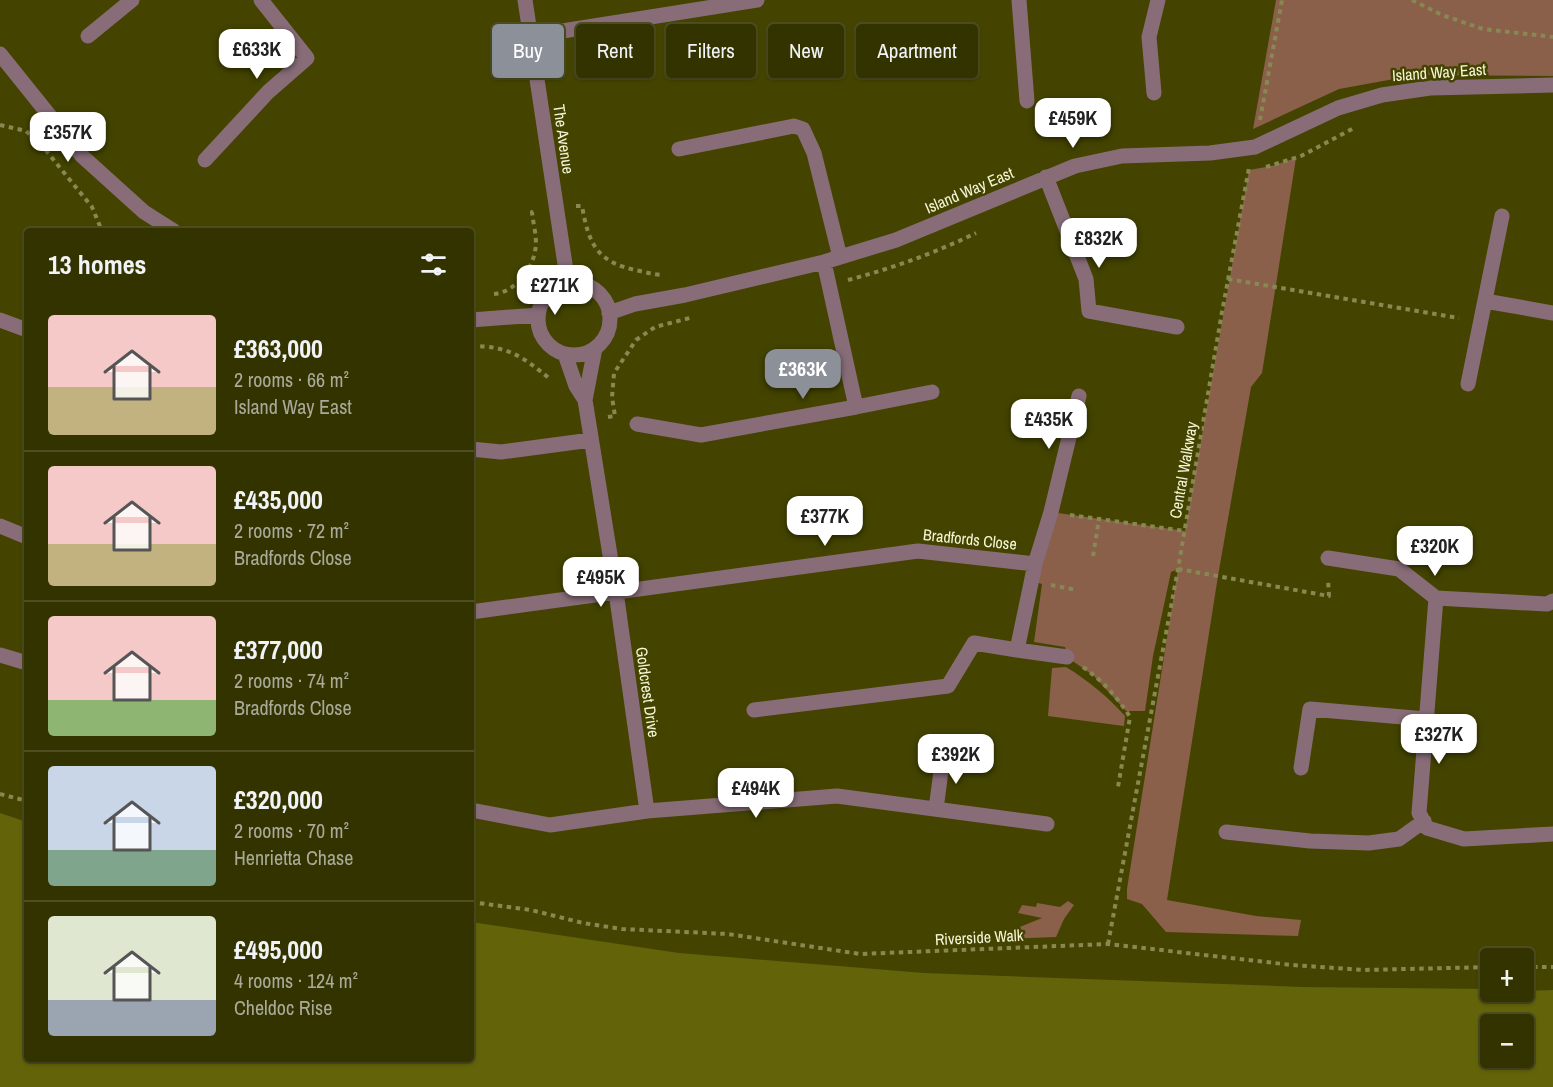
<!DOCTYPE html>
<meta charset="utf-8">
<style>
:root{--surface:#330;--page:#3e3f0f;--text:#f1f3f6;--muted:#a9aa99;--line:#4e4e22;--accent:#8c9099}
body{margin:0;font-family:"Archivo Narrow",sans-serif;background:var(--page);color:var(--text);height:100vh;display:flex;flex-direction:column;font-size:22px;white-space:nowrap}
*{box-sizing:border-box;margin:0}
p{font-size:20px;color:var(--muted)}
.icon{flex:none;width:33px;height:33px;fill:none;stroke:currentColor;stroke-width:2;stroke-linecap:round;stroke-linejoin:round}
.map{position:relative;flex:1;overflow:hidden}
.sheet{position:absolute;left:24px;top:228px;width:450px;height:834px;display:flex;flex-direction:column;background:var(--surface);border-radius:6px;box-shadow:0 2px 4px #0004,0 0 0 2px var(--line)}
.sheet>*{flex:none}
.top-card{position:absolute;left:492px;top:24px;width:570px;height:54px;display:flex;gap:12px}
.buttons{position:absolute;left:1480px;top:948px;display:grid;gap:12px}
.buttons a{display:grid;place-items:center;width:54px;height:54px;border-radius:6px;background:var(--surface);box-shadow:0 2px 4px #0004,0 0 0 2px var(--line);font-size:30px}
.price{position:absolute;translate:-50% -51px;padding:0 14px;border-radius:12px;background:#fff;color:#222;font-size:20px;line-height:39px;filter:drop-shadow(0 2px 3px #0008)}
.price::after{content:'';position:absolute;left:50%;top:36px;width:18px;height:14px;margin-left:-9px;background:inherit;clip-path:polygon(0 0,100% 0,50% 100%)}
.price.selected{background:var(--accent);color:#fff}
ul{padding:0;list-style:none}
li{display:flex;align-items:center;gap:18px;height:150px;padding:0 24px}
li+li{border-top:2px solid var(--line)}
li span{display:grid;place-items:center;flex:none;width:168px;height:120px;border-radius:6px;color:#555}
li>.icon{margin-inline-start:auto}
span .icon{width:72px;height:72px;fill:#fffc;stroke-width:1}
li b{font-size:26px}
h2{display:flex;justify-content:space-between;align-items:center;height:72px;padding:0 24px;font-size:26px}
.pill{padding:0 21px;border-radius:6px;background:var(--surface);box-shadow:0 2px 4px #0004,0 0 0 2px var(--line);font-size:21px;line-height:54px}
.pill.selected{background:var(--accent);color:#fff}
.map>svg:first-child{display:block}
</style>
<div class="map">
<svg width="1553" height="1087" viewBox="0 0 1553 1087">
<rect width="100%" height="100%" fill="#440"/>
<path fill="#8a604a" d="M 1276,0 L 1553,0 L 1553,76 L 1416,75 L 1339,89 L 1253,129 Z
M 1296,158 L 1262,373 L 1251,387 L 1218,576 L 1167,900 L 1256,916 L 1301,920 L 1298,936 L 1166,932 L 1142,904 L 1127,899 L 1127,889 L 1178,569 L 1171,572 L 1153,656 L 1145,711 L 1126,711 L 1094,676 L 1067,657 L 1065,647 L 1034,642 L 1042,584 L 1032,581 L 1051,512 L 1185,531 L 1249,170 L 1272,166 Z
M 1066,667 C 1089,681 1108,697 1125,716 L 1124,726 L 1048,716 L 1052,668 Z
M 1068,901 L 1074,905 L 1064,919 L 1056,937 L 998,939 L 997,936 L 1042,918 L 1018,913 L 1022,905 L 1036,907 L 1037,903 L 1060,907 Z"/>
<path fill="#63630a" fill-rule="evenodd" d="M 0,813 L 27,822 L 27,1059 L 471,1059 L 471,922 L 679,953 L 924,973 L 1303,987 L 1491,989 L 1491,992 L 1553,990 L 1553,1087 L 0,1087 ZM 1491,1024 L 1524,1024 L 1524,1058 L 1491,1058 Z"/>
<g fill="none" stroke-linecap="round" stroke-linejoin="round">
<path stroke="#888852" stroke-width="4" stroke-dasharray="4.5 4.5" stroke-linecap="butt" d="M 1412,0 L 1442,15 L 1483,29 L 1553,37
M 1260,120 L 1282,0
M 0,125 L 26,131 L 44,148 L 92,207 L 102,231
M 1266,167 L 1301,156 L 1354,128
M 576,206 L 582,206 C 589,245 597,263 640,271 C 648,273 656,275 664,275
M 1228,279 L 1459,318
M 848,280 C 893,268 935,253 976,233
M 494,294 C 515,292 532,270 535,251 C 538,239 533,224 532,212 L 535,212
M 471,346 C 508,346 522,356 550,379
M 608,417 L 615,416 L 612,397 L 614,373 L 636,340 L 655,327 L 690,318
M 1070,515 L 1185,531
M 1093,556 L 1099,519
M 1178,569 L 1329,596 L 1328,579
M 1051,585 L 1077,590
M 1083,667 C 1102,680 1118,698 1130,717 L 1118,787
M 0,794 L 27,801
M 471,902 L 531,910 L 583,923 L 622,929 L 728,934 L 860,954 L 1108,944 L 1292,965 L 1364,970 L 1491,967
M 1108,944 L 1178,569 L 1222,312 L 1249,168
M 1524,967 L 1553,967"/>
<path stroke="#886d79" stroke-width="15" d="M 525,0 L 568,284
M 1019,0 L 1027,101
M 88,36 L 132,0
M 531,36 L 757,0
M 0,54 L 82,156 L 144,212 L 174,231
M 1154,93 L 1149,37 L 1158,0
M 679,149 L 794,126 L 803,129 L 814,153 L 840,257
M 205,160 L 268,92 L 307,58 L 261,0
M 1046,177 L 1086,279 L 1089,311 L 1177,327
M538 319a36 36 0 1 1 72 0a36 36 0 1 1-72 0Z
M 1485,301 L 1553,313
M 609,313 L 635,304 L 685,295 L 824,262 L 896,240 L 1075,166 L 1122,156 L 1210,153 L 1255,147 L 1338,108 L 1382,95 L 1430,88 L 1553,85
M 0,320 L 27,330
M 471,320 L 538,315
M 565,354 L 576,386 L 585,400 L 616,592 L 647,811
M 1468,384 L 1502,216
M 585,400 L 595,348
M 856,407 L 932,392
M 637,424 L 701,435 L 856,407 L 824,262
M 471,449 L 501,452 L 591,440
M 0,526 L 27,537
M 1328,558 L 1399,569 L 1436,598 L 1547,604 L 1553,601
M 1436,598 L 1419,813 L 1427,828 L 1464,839 L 1553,834
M 471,612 L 918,551 L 1035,564
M 1017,650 L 1067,657
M 0,655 L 27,663
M 754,710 L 948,686 L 974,643 L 1017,650 L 1035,564 L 1051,512 L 1079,396
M 1301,768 L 1310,709 L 1426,719
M 936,809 L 943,756
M 471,810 L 550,825 L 647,811 L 837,796 L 1047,824
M 1226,832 L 1310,841 L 1369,843 L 1399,839 L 1424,821"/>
</g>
<g text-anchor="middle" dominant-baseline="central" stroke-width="5" stroke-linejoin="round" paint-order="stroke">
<g font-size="16" fill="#f5f6d7" stroke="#440">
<text transform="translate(1439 72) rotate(-4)">Island Way East</text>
<text transform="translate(564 139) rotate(82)">The Avenue</text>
<text transform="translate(969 190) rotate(-23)">Island Way East</text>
<text transform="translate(1183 470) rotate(-80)">Central Walkway</text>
<text transform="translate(970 539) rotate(6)">Bradfords Close</text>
<text transform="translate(648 692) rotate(82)">Goldcrest Drive</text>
<text transform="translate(979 937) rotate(-3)">Riverside Walk</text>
</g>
</g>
</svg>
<div class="buttons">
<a>+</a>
<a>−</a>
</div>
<b class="price" style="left:257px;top:80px">£633K</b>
<b class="price" style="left:1073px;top:149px">£459K</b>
<b class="price" style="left:68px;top:163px">£357K</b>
<b class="price" style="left:1099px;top:269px">£832K</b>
<b class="price" style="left:555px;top:316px">£271K</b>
<b class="price selected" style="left:803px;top:400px">£363K</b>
<b class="price" style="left:1049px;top:450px">£435K</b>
<b class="price" style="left:825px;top:547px">£377K</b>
<b class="price" style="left:1435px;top:577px">£320K</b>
<b class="price" style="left:601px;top:608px">£495K</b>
<b class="price" style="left:1439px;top:765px">£327K</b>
<b class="price" style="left:956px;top:785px">£392K</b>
<b class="price" style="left:756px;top:819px">£494K</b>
<div class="top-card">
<a class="pill selected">Buy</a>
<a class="pill">Rent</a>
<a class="pill">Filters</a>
<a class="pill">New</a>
<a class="pill">Apartment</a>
</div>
<section class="sheet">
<h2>13 homes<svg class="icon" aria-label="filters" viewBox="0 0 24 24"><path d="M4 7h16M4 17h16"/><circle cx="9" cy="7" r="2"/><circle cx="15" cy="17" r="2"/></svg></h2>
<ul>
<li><span style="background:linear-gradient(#f6c9c9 60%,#c2b280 0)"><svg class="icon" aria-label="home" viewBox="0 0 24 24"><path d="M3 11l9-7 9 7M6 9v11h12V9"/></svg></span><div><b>£363,000</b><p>2 rooms · 66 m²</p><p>Island Way East</p></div></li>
<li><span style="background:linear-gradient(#f6c9c9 65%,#c2b280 0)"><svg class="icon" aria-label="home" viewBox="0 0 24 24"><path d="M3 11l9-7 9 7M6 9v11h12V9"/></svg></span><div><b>£435,000</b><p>2 rooms · 72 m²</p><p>Bradfords Close</p></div></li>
<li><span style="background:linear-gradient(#f6c9c9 70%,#8fb573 0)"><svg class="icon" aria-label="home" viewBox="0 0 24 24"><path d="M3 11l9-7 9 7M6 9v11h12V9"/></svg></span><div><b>£377,000</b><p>2 rooms · 74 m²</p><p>Bradfords Close</p></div></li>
<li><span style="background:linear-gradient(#c9d6e8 70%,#7fa58c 0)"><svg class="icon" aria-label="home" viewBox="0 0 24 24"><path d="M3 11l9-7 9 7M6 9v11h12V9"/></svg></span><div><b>£320,000</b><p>2 rooms · 70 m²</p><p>Henrietta Chase</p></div></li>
<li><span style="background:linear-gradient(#dfe7d0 70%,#9aa5b1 0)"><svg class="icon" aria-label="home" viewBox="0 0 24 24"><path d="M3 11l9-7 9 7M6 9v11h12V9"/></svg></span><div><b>£495,000</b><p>4 rooms · 124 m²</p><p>Cheldoc Rise</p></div></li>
</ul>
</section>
</div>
